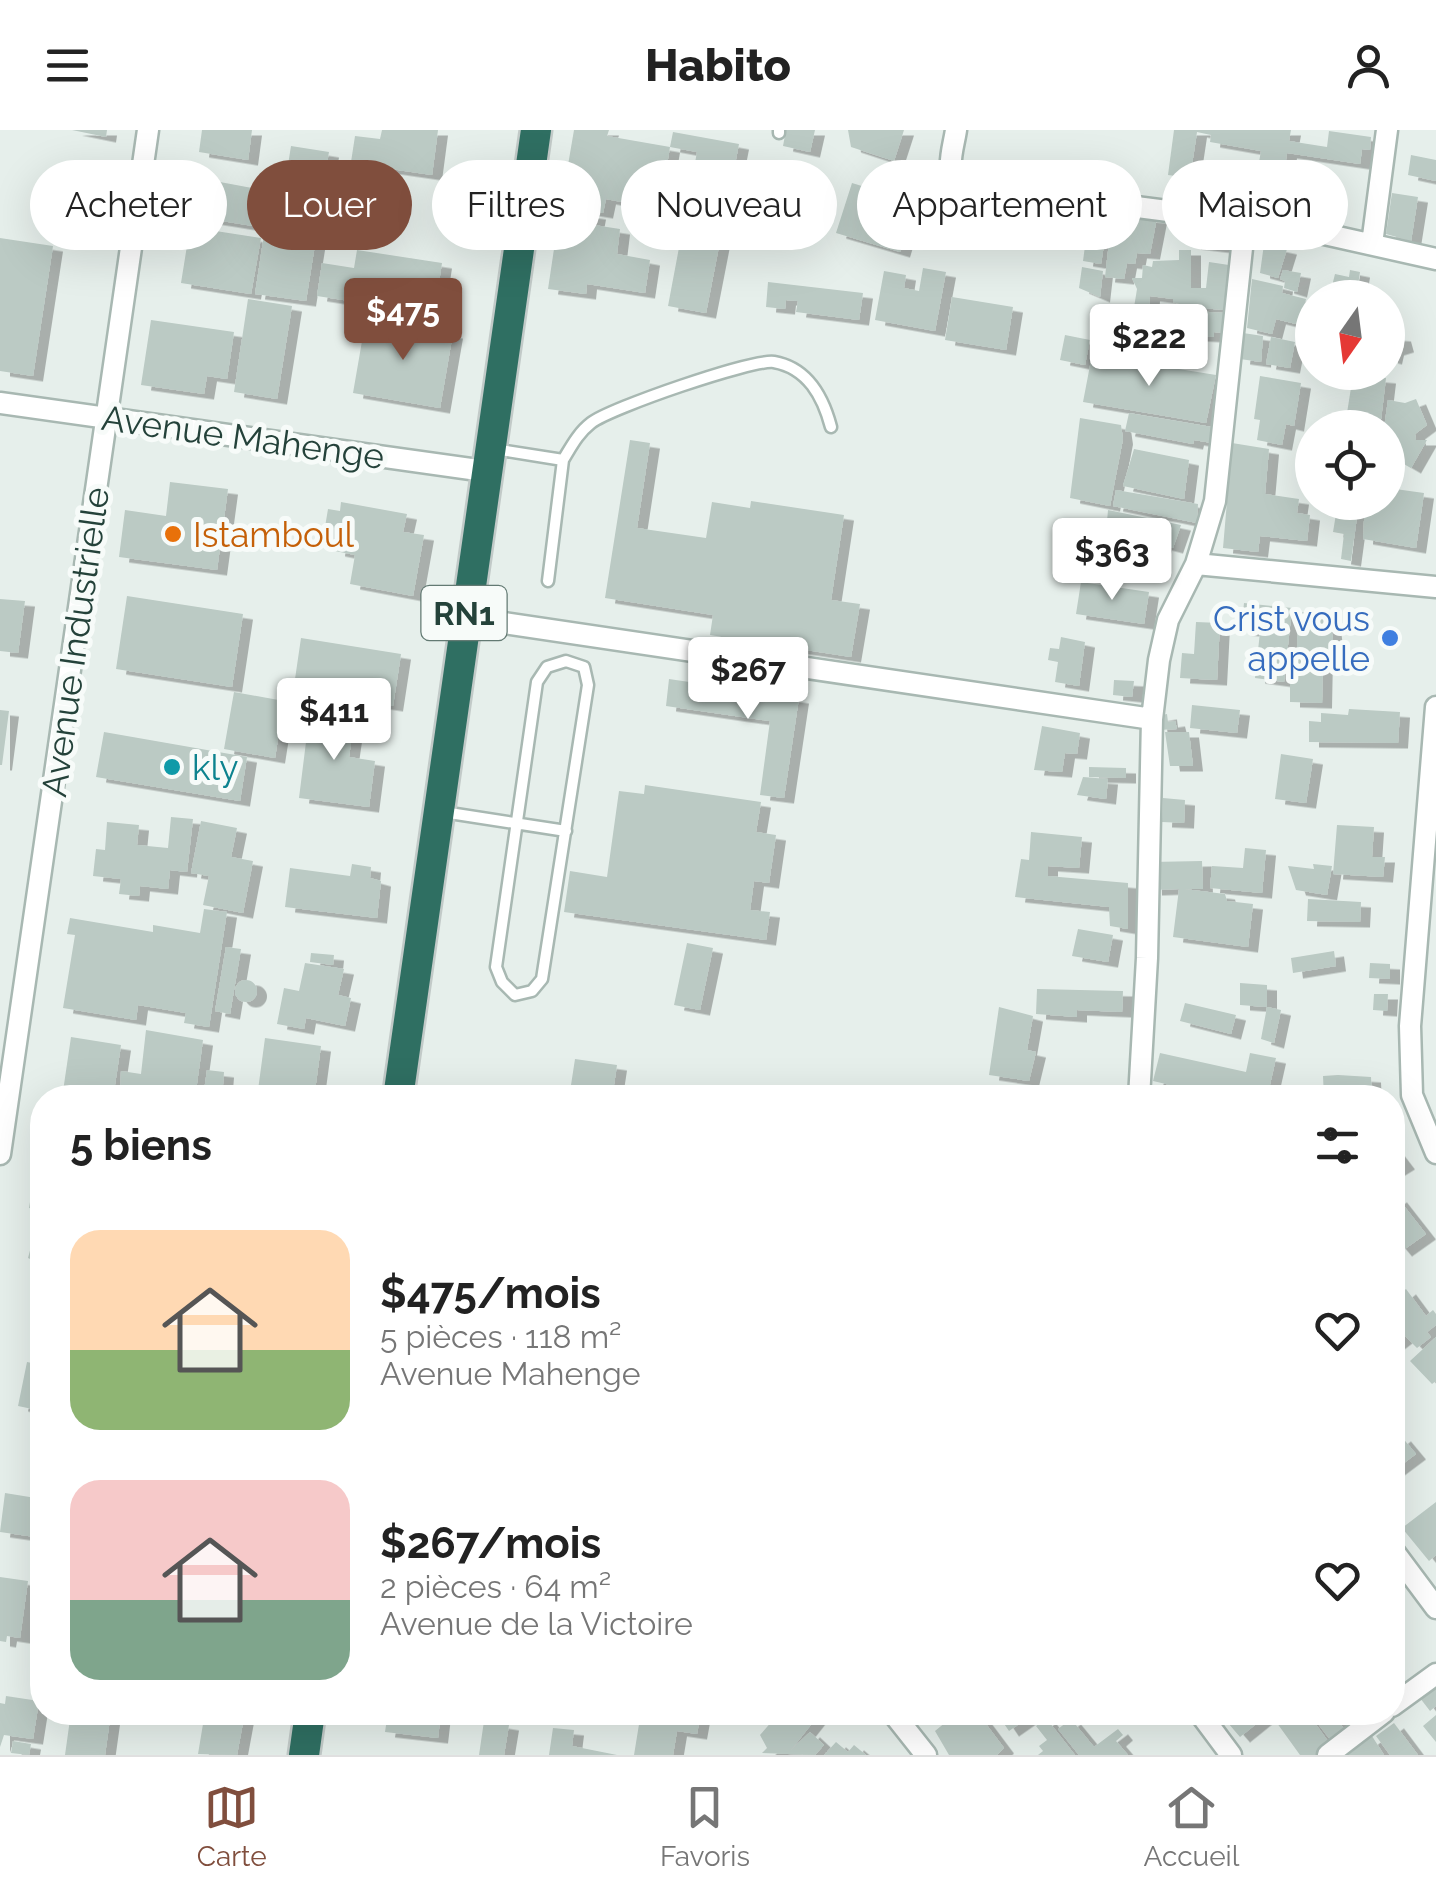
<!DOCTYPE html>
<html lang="fr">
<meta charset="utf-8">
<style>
:root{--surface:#fff;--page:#f2f2f2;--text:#222;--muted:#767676;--line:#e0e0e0;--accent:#804e3d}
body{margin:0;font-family:Raleway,sans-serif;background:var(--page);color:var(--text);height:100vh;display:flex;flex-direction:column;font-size:38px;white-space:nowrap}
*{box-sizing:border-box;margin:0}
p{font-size:32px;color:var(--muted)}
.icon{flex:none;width:55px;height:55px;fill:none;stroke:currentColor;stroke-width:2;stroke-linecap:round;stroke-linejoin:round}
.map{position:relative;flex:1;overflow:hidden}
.side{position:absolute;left:30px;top:955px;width:1375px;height:640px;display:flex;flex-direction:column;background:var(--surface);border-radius:40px;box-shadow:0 10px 40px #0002}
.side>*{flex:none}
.top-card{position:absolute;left:30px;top:30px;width:1378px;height:90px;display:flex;gap:20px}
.needle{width:65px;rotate:194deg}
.tools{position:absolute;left:1295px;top:150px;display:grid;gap:20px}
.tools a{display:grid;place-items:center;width:110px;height:110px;border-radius:50%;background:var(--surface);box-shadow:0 10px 40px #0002;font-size:50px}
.price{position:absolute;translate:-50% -85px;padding:0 22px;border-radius:10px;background:#fff;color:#222;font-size:32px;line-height:65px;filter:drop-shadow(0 2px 5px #0008)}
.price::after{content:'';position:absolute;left:50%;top:60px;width:30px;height:22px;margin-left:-15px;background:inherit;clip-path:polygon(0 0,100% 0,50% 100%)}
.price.current{background:var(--accent);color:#fff}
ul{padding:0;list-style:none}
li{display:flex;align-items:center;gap:30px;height:250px;padding:0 40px}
li span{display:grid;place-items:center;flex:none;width:280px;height:200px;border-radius:30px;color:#555}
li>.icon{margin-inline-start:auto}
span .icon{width:120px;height:120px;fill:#fffc;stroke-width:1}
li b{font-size:42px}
h2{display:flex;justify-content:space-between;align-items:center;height:120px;padding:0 40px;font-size:42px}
.chip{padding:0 35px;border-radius:45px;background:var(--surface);box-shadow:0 10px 40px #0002;font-size:35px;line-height:90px}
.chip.current{background:var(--accent);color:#fff}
header{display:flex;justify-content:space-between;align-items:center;height:130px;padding:0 40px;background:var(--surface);font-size:45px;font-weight:800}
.tabs{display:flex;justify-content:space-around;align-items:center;height:140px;border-top:2px solid var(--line);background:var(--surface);font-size:28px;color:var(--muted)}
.tabs a{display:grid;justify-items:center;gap:5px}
.tabs .current{color:var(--accent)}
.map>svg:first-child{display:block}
</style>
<header><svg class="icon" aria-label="menu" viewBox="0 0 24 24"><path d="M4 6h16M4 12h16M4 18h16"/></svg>Habito<svg class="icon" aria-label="person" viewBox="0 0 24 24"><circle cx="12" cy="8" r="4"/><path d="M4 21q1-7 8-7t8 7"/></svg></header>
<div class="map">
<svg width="1436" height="1625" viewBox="0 0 1436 1625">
<defs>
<filter id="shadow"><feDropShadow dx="10" dy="5.5" stdDeviation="0" flood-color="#0004"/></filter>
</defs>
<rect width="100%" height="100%" fill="#e6efeb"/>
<path fill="#bbcac4" filter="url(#shadow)" d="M 72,0 L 107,0 L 106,7 Z
M 202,0 L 252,0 L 248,30 L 199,22 Z
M 382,0 L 438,0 L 432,45 L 384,38 L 382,50 L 349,45 L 355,6 L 380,9 Z
M 574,0 L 609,0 L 607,6 L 670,17 L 664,53 L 632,47 L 627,73 L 606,69 L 603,83 L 561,76 Z
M 786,0 L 815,0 L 810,22 L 783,16 Z
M 848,0 L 904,0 L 894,31 L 851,17 Z
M 1174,0 L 1291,0 L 1289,11 L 1327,17 L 1329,1 L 1371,7 L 1370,20 L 1362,19 L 1360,34 L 1287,23 L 1285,37 L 1259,32 L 1261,21 L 1210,12 L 1211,5 L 1197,2 L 1190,48 L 1168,45 Z
M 673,2 L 739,14 L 706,183 L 668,176 L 697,22 L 670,17 Z
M 291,16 L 329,22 L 321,66 L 284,60 Z
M 1411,25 L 1436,30 L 1436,51 L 1408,45 Z
M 172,43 L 322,71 L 306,171 L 255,164 L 265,98 L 166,82 Z
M 852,53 L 915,72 L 900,122 L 836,103 Z
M 329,57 L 353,62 L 349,77 L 325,72 Z
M 1392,63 L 1418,67 L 1411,111 L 1386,104 Z
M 560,79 L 596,84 L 594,95 L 620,99 L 617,124 L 650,130 L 645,163 L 587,154 L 586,164 L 548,159 Z
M 1083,81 L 1157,88 L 1150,124 L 1137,123 L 1135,134 L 1127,133 L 1124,149 L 1105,147 L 1110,104 L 1117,105 L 1119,97 L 1107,96 L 1101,134 L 1083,131 L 1088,93 L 1081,93 Z
M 1189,91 L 1226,96 L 1224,118 L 1191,114 Z
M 190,97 L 261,108 L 251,164 L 181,153 Z
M 0,108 L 53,116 L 33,246 L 0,241 Z
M 1264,114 L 1287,119 L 1278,148 L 1260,143 Z
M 357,120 L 442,133 L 434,184 L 317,166 L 322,133 L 354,138 Z
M 1179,120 L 1191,120 L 1191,158 L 1206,158 L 1209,132 L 1229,135 L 1224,180 L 1190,177 L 1173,172 L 1173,169 L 1150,166 L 1149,178 L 1224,183 L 1223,203 L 1214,202 L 1214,207 L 1130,202 L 1137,159 L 1132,148 L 1142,148 L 1143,135 L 1152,137 L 1153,131 L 1179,130 Z
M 1082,137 L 1103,141 L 1100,167 L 1079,158 Z
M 923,138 L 946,142 L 935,201 L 875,190 L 884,141 L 906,145 L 904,158 L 919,161 Z
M 1283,140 L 1301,143 L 1297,162 L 1284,158 L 1285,151 L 1280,149 Z
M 1350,140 L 1360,142 L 1356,168 L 1329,168 L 1335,144 L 1349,147 Z
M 1252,149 L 1283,156 L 1282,163 L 1306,169 L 1301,191 L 1312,186 L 1312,218 L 1296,215 L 1300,195 L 1276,189 L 1272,204 L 1247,198 Z
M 768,152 L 863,163 L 859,190 L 796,182 L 798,171 L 786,170 L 785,179 L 766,177 Z
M 952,167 L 1013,177 L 1006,220 L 945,210 Z
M 248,169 L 292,176 L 277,269 L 234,262 Z
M 366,188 L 453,203 L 440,278 L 353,263 Z
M 151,190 L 234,202 L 227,249 L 207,246 L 204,264 L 141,255 Z
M 1094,198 L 1125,203 L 1123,216 L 1112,214 L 1109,226 L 1090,223 Z
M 1243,203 L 1263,206 L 1261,232 L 1240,229 Z
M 1065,205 L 1090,210 L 1085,235 L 1060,230 Z
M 1388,205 L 1401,206 L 1404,217 L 1394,220 L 1392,229 L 1388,228 Z
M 1271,207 L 1295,212 L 1290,238 L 1266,234 Z
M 1092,225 L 1216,245 L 1206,293 L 1083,272 Z
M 1353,245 L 1386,248 L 1380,298 L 1355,298 L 1357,285 L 1347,283 Z
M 1260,246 L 1301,253 L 1294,296 L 1286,294 L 1282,315 L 1257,310 L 1260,290 L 1254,289 Z
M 1416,269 L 1427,295 L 1415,304 L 1416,310 L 1427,310 L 1411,338 L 1392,327 L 1395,321 L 1388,320 L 1388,298 L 1384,298 L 1388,270 L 1405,273 Z
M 1129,283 L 1212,297 L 1212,313 L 1194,310 L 1193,314 L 1125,301 Z
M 1080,288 L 1121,295 L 1123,309 L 1110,376 L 1070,368 Z
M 630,310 L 650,313 L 637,398 L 706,408 L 712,372 L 750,378 L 751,371 L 844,385 L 831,470 L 860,474 L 851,527 L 710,505 L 713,485 L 605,468 Z
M 1232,313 L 1269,319 L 1265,364 L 1299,369 L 1297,383 L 1310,385 L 1307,411 L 1260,406 L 1258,422 L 1223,418 Z
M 1134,319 L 1189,330 L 1184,369 L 1123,356 Z
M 170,352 L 228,359 L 217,440 L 119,427 L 125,380 L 166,386 Z
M 1388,358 L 1424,363 L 1416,418 L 1363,409 L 1365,372 L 1388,372 Z
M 1116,360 L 1198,374 L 1197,393 L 1113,376 Z
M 341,372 L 407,384 L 403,402 L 424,405 L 413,466 L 350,454 L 355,425 L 335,421 L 336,412 L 323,409 L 328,379 L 340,381 Z
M 1338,372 L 1359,372 L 1351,431 L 1341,429 L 1344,404 L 1333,402 Z
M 1108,380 L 1181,395 L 1173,418 L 1162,415 L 1159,425 L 1134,419 L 1134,406 L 1106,403 Z
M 1068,391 L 1104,398 L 1100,439 L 1070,436 L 1064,414 Z
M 1081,452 L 1149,462 L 1144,494 L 1076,484 Z
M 127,466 L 243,484 L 232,557 L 116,539 Z
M 0,469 L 25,471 L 18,523 L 0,521 Z
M 1244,473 L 1292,478 L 1284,552 L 1255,548 L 1260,502 L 1241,500 Z
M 1298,482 L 1324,483 L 1324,493 L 1331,495 L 1334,519 L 1323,521 L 1322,573 L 1290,572 L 1290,553 L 1296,553 Z
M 1196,492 L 1220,493 L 1217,550 L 1180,548 L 1182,523 L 1194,524 Z
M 1061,507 L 1085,512 L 1079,556 L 1055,552 L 1058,532 L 1048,530 L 1050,518 L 1059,519 Z
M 301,508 L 401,524 L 393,576 L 324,565 L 325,554 L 295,549 Z
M 669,549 L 799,568 L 784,668 L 760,665 L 770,591 L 666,576 Z
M 1114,550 L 1134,551 L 1132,567 L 1113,565 Z
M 234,562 L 284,571 L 275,628 L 224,619 Z
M 1192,575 L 1240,580 L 1237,603 L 1190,598 Z
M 1349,579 L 1400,582 L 1398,613 L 1309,612 L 1309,591 L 1321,592 L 1321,583 L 1348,585 Z
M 0,580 L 9,581 L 2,635 L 0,635 Z
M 310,580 L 355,586 L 349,627 L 375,631 L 369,677 L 299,668 Z
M 1167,584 L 1168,592 L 1175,591 L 1177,599 L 1158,600 L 1156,586 Z
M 1042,596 L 1080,603 L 1077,624 L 1065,623 L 1062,642 L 1034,640 Z
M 104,602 L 247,627 L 240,671 L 96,647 Z
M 1165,602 L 1189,602 L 1193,636 L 1170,636 Z
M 1281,624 L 1313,629 L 1306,673 L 1275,669 Z
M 1089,637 L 1126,638 L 1126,648 L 1089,647 Z
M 1083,647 L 1108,649 L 1106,669 L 1077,665 Z
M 645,655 L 761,672 L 756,702 L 776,705 L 769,753 L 754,751 L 750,780 L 770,782 L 766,810 L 564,782 L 570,741 L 607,747 L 619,661 L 644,664 Z
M 1163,668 L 1185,670 L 1184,693 L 1162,692 Z
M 171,687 L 193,689 L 187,742 L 170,740 L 168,759 L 140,756 L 139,766 L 119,764 L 121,749 L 93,746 L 96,719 L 105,720 L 107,692 L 139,695 L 137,715 L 168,718 Z
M 201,691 L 237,698 L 231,727 L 253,731 L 243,783 L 203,775 L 209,746 L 191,743 Z
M 1337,695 L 1374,697 L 1372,727 L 1385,727 L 1383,747 L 1333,744 Z
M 1031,702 L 1082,707 L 1079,738 L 1048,736 L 1048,746 L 1128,753 L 1128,799 L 1110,796 L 1109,777 L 1015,767 L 1021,729 L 1029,730 Z
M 1245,718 L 1266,720 L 1262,763 L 1210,758 L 1212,736 L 1243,738 Z
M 1202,731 L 1203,759 L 1184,759 L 1225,764 L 1227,771 L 1253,774 L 1248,817 L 1173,807 L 1179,759 L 1152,760 L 1151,732 Z
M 352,734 L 371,737 L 370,748 L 381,751 L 377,788 L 285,777 L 290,738 L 350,746 Z
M 1313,734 L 1332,736 L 1327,765 L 1296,760 L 1288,736 L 1314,739 Z
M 1308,769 L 1361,772 L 1360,792 L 1307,791 Z
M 204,779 L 227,782 L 209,897 L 184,893 L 186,883 L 138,875 L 136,890 L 63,878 L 75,805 L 67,804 L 70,788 L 153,802 L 153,795 L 200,803 Z
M 1078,799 L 1113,805 L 1108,832 L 1072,826 Z
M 687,813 L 713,818 L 700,880 L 674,875 Z
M 226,817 L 241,819 L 230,884 L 215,881 Z
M 1334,821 L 1336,836 L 1293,843 L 1291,828 Z
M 311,823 L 334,825 L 333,835 L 310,832 Z
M 305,833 L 344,839 L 338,865 L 351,868 L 345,896 L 306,888 L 304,899 L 277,894 L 284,858 L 299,861 Z
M 1370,833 L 1390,834 L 1390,849 L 1369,848 Z
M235 861a11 11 0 1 1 22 0a11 11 0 1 1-22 0Z
M 1240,853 L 1267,855 L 1267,877 L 1281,880 L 1274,913 L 1261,909 L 1267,877 L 1240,875 Z
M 1037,859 L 1123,861 L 1122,882 L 1077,880 L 1077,887 L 1036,884 Z
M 1374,864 L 1388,864 L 1387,881 L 1373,880 Z
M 1185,873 L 1236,885 L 1231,904 L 1180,891 Z
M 999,877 L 1033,886 L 1027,920 L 1036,922 L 1029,951 L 989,945 Z
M 146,900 L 203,910 L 195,968 L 120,968 L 121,941 L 141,944 Z
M 71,907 L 121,915 L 113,968 L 62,968 Z
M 265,908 L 321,916 L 314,968 L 203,968 L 207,940 L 224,942 L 223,955 L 258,960 Z
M 1160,923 L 1246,942 L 1250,923 L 1276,928 L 1267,968 L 1226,968 L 1153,951 Z
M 575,929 L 617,935 L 612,968 L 569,968 Z
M 1338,945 L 1371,947 L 1372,968 L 1324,968 L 1323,946 Z
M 646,961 L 671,966 L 671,968 L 645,968 Z
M 1392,1017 L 1405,1034 L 1392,1042 Z
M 33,1054 L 42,1055 L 42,1080 L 29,1078 Z
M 1397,1067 L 1426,1104 L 1402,1121 L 1392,1109 L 1392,1070 Z
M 37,1094 L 42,1095 L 42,1158 L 35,1157 L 39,1133 L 28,1128 Z
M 1406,1159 L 1426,1186 L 1433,1180 L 1436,1184 L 1436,1195 L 1427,1202 L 1431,1207 L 1417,1218 L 1405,1206 L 1392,1216 L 1392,1165 L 1395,1168 Z
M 1436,1207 L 1436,1251 L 1432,1254 L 1410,1231 Z
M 27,1232 L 42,1235 L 42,1281 L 18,1276 Z
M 1401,1306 L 1416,1324 L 1392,1342 L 1392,1313 Z
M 5,1363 L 42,1369 L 42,1408 L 0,1402 Z
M 1436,1372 L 1436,1425 L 1429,1431 L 1402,1398 Z
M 0,1447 L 28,1451 L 20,1508 L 7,1506 L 6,1512 L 0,1511 Z
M 1436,1556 L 1436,1576 L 1430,1581 L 1420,1568 Z
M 6,1566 L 39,1571 L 33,1609 L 4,1605 L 0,1617 L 0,1573 L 5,1574 Z
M 71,1582 L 111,1582 L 105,1625 L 65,1625 Z
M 205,1582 L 245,1582 L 237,1625 L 198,1624 Z
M 388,1582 L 441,1582 L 438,1608 L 385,1602 Z
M 509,1582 L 534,1582 L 533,1589 Z
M 641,1582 L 701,1582 L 697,1604 L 677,1601 L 673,1625 L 634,1625 Z
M 780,1582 L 821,1582 L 791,1620 L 810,1602 L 824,1615 L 815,1625 L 762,1623 L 767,1618 L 760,1605 Z
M 958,1582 L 977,1582 L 1004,1618 L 997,1625 L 949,1625 L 935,1601 Z
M 996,1582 L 1026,1582 L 1029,1587 L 1009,1601 Z
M 1226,1582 L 1264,1582 L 1266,1586 L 1240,1607 L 1222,1586 Z
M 1269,1582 L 1307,1582 L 1330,1614 L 1315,1625 L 1300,1625 Z
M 1309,1582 L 1331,1582 L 1346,1601 L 1332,1612 Z
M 1436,1585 L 1436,1612 L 1423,1596 Z
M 1046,1588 L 1075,1625 L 1038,1625 L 1043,1621 L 1039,1616 L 1047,1610 L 1036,1596 Z
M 1071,1589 L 1094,1617 L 1118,1599 L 1123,1605 L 1116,1611 L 1128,1625 L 1079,1625 L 1058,1599 Z
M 484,1591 L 509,1595 L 504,1625 L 479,1625 Z
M 1394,1593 L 1418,1625 L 1390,1625 L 1376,1606 Z
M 553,1598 L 574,1600 L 572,1616 L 617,1625 L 549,1625 Z
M 1372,1606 L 1384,1625 L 1348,1625 Z
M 13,1611 L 31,1614 L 29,1625 L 11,1623 Z
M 836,1612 L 848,1622 L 854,1615 L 866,1625 L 824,1625 Z"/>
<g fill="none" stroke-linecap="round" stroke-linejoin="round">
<defs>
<path id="lane" d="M 779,3 L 779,0
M 494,319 L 563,330 C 571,317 578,303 591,293 C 610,278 752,229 774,232 C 808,238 823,267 831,297
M 548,451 L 563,330
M 566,531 L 584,537 L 588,555 L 542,849 L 532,861 L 515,865 L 502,852 L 496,837 L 537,552 L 547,537 Z
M 443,682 L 566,701"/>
<path id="street" d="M 956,0 C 953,21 942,46 965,55 L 1293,97 L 1436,129
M 1372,114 L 1387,0
M 0,273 L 485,341
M 1196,434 L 1436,457
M 463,487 L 1152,589
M 1436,577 L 1410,896 L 1412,965 L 1436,1023
M 1139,968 L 1147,828 L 1152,589 L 1159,530 L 1168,490 L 1196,434 L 1215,371 L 1245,90
M 0,1024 L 148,0
M 1392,1419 L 1436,1478
M 1392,1576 L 1436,1544
M 892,1582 L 926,1625
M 1199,1582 L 1231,1625
M 1328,1625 L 1384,1582"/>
<path id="highway" d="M 398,968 L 536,0
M 304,1625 L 310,1582"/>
</defs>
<use href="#lane" stroke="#a8b8b2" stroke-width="15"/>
<use href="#street" stroke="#a8b8b2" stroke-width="25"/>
<use href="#highway" stroke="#c2cac8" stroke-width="35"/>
<use href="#lane" stroke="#fff" stroke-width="10"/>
<use href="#street" stroke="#fff" stroke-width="20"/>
<use href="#highway" stroke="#2f6f62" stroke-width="30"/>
</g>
<circle fill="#e8710a" stroke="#f7fbf9" stroke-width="4" cx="173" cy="404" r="10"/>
<circle fill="#3f7fe0" stroke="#f7fbf9" stroke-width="4" cx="1390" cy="508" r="10"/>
<circle fill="#0f9aa8" stroke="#f7fbf9" stroke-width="4" cx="172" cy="637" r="10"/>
<g text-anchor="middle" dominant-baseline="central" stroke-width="10" stroke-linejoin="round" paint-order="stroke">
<rect fill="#f7fbf9" stroke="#637a73" stroke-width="2.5" x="421.5" y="456" width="85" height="54" rx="8"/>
<g font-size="32" font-weight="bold" fill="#24423a">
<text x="464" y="483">RN1</text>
</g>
<g font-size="35" fill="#24423a" stroke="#f7fbf9">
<text transform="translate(243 307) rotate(8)">Avenue Mahenge</text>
<text transform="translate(75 512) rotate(-82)">Avenue Industrielle</text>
</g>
<g font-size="35" fill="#c56008" stroke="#f7fbf9" text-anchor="start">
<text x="193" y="404">Istamboul</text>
</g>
<g font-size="35" fill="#366cbe" stroke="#f7fbf9" text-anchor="end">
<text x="1370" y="488">Crist vous<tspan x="1370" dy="40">appelle</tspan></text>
</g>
<g font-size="35" fill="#0d838f" stroke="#f7fbf9" text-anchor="start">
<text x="192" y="637">kly</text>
</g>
</g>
</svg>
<div class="tools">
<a><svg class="needle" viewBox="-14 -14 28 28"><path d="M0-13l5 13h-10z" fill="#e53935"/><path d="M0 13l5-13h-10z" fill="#767676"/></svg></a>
<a><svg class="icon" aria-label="locate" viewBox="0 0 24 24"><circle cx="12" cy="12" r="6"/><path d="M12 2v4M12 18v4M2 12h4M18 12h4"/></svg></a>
</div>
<b class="price current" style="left:403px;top:233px">$475</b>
<b class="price" style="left:1149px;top:259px">$222</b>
<b class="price" style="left:1112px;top:473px">$363</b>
<b class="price" style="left:748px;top:592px">$267</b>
<b class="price" style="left:334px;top:633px">$411</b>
<div class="top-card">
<a class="chip">Acheter</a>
<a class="chip current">Louer</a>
<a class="chip">Filtres</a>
<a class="chip">Nouveau</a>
<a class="chip">Appartement</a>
<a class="chip">Maison</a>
</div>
<section class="side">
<h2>5 biens<svg class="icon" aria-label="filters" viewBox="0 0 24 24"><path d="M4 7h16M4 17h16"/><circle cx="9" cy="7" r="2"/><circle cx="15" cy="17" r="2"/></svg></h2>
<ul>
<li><span style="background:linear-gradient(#ffd9b3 60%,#8fb573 0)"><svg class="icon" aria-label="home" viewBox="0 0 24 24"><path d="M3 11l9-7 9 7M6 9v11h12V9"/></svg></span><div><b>$475/mois</b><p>5 pièces · 118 m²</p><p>Avenue Mahenge</p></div><svg class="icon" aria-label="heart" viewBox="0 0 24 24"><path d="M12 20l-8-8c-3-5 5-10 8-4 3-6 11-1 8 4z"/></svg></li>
<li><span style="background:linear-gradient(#f6c9c9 60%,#7fa58c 0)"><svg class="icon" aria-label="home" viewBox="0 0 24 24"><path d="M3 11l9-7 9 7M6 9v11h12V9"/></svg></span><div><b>$267/mois</b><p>2 pièces · 64 m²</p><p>Avenue de la Victoire</p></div><svg class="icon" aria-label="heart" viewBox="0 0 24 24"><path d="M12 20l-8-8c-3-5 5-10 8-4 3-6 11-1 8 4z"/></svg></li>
</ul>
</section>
</div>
<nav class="tabs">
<a class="current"><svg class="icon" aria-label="map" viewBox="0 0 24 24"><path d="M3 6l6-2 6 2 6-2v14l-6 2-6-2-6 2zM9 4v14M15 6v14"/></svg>Carte</a>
<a><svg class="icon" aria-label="saved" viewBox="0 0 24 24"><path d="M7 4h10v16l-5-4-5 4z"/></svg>Favoris</a>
<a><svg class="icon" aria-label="home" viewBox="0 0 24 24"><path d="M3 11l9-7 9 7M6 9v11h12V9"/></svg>Accueil</a>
</nav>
